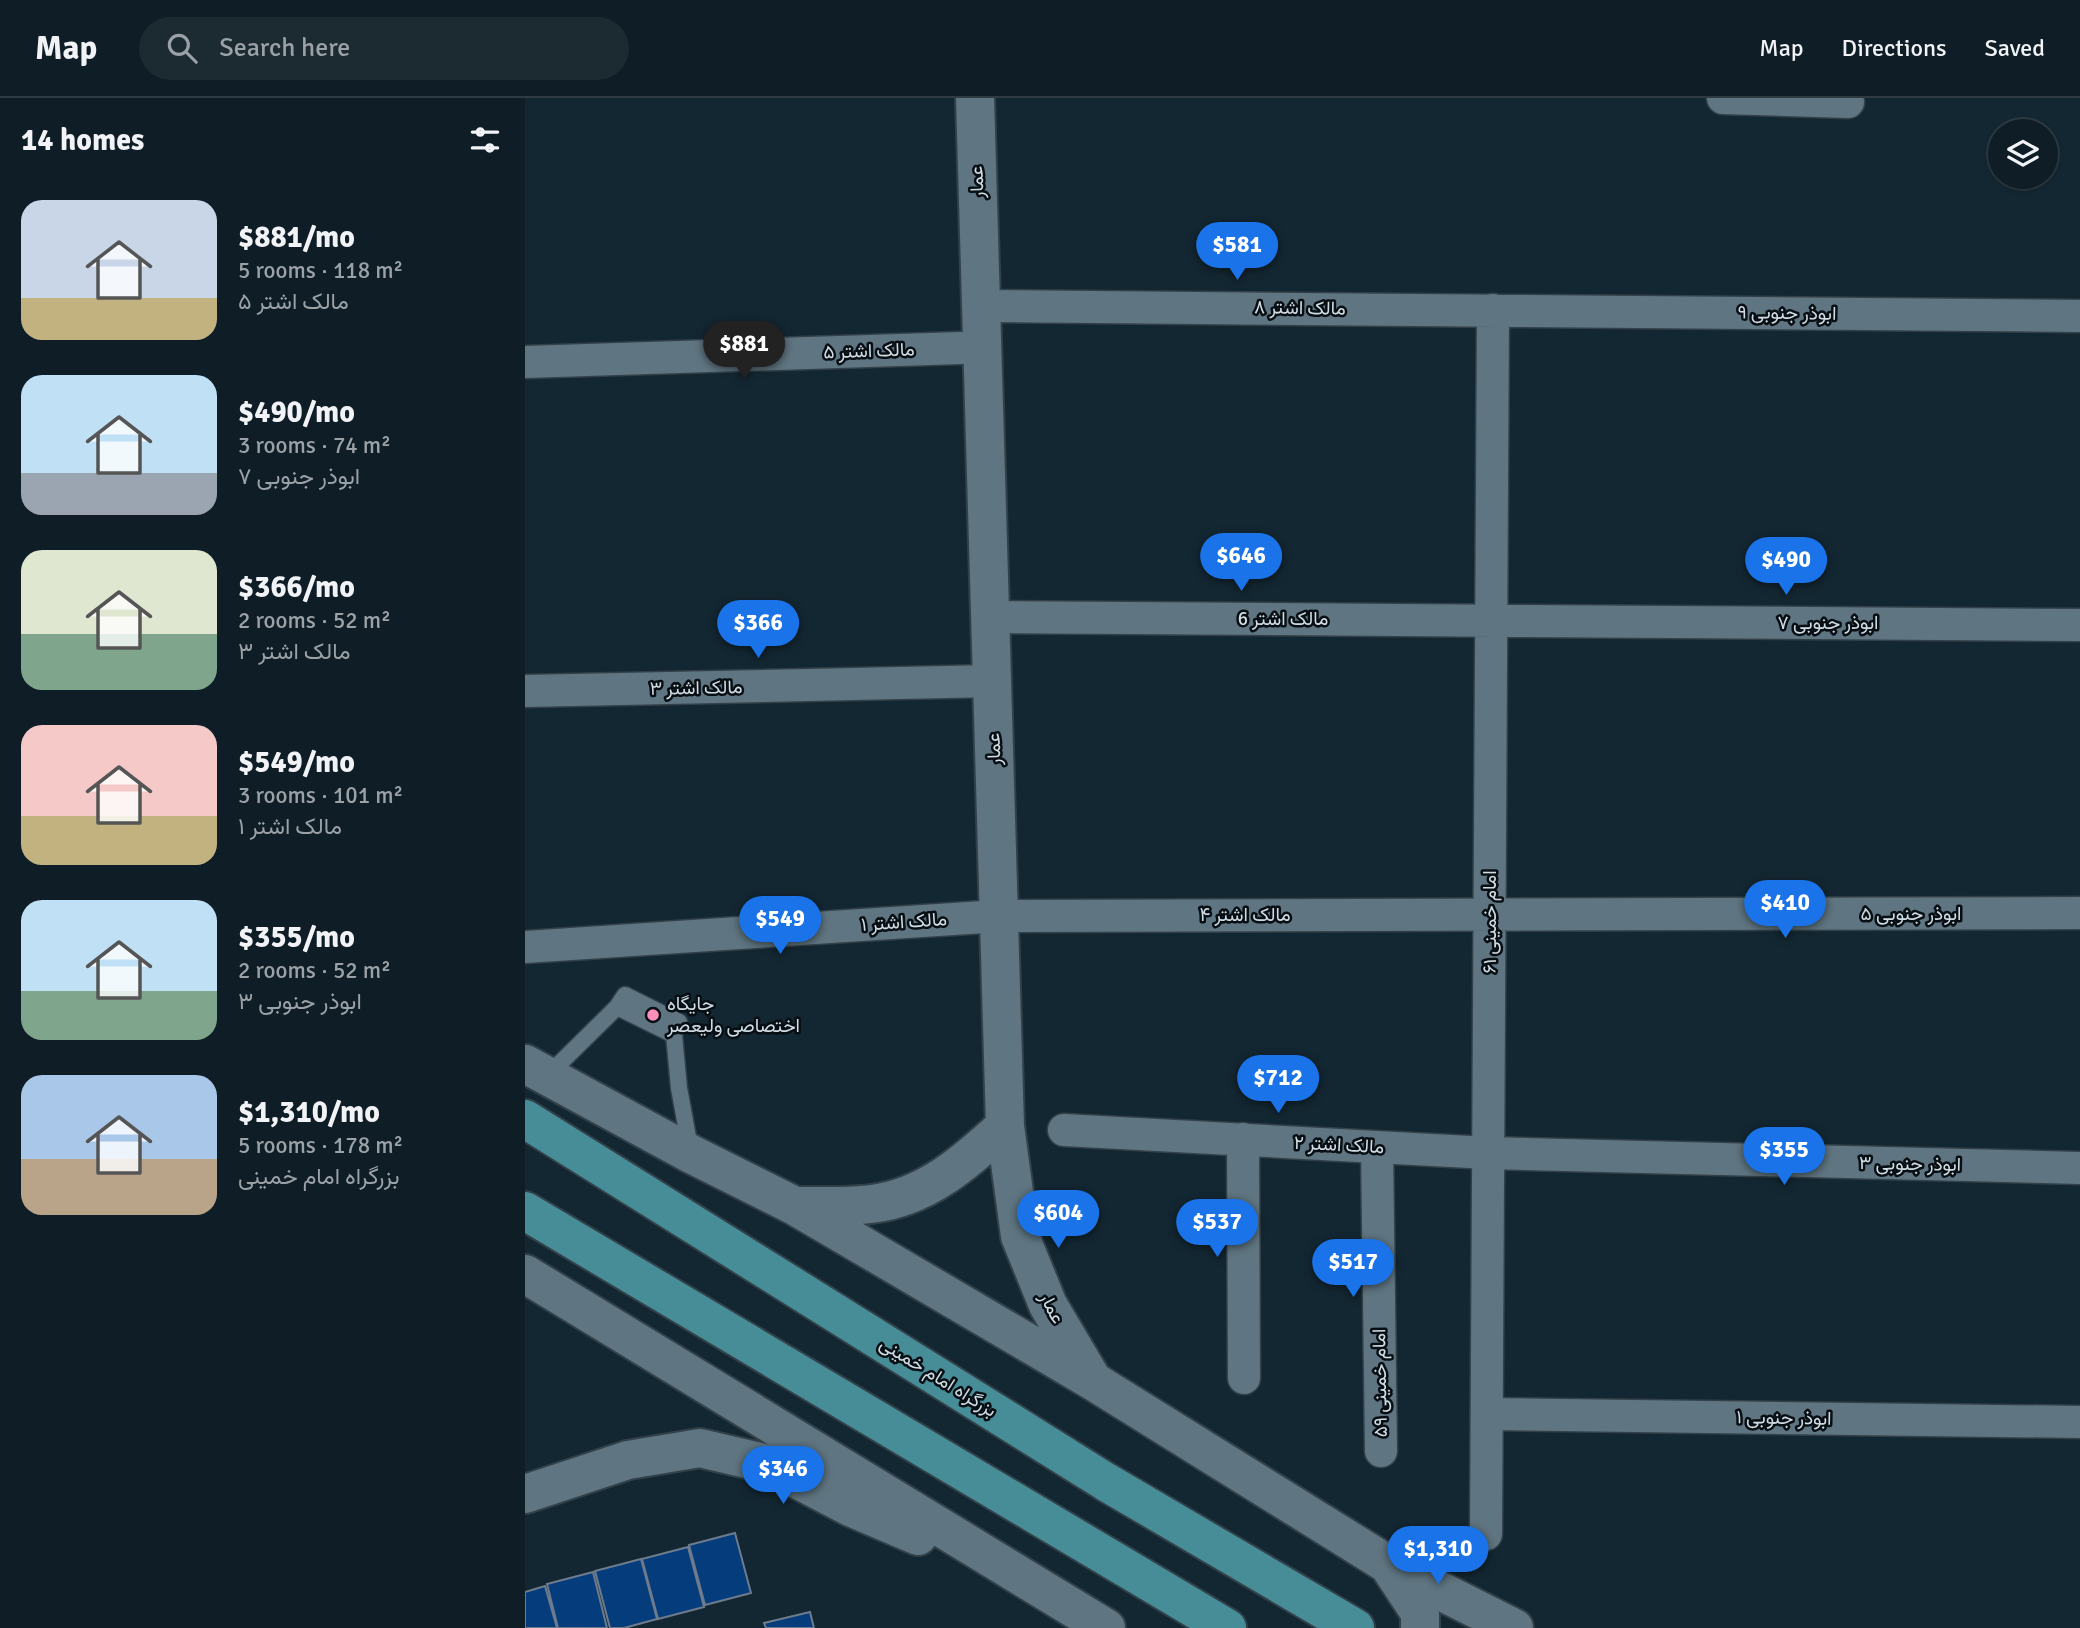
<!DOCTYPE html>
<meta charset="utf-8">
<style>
:root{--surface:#0e1d26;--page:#1c2a32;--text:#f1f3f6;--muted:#9ba2a7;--line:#2e3b43;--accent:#1a73e8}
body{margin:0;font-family:Signika,Vazirmatn,sans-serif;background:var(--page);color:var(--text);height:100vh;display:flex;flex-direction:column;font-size:26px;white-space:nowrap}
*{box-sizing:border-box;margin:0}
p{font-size:23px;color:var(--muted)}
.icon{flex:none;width:38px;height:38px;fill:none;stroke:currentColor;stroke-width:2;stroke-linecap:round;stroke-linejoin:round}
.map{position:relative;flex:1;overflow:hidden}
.sheet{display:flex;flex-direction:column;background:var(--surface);width:525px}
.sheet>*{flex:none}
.fabs{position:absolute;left:1463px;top:21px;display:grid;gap:14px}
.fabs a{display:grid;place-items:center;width:70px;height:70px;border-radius:50%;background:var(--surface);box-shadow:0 2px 5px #0004,0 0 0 2px var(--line);font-size:35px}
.price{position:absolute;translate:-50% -60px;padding:0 16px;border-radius:24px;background:var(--accent);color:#fff;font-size:23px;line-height:46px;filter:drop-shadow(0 2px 4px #0008)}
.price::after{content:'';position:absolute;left:50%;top:42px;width:21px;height:16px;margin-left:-10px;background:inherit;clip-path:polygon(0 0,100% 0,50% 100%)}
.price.selected{background:#222;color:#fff}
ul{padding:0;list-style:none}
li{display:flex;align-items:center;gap:21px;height:175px;padding:0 21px}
li span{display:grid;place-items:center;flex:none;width:196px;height:140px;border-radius:21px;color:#555}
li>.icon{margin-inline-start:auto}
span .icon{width:84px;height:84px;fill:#fffc;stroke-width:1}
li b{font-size:30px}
h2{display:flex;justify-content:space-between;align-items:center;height:84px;padding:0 21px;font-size:30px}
header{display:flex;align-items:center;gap:42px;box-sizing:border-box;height:98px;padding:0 35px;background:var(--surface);border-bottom:2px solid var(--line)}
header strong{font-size:33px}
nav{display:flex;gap:38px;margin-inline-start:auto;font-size:24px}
.search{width:490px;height:63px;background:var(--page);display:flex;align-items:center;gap:18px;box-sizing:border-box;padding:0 24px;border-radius:38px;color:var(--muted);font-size:26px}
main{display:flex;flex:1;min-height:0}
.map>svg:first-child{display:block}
</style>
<header>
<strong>Map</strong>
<div class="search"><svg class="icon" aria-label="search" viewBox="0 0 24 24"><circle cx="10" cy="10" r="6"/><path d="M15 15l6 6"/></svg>Search here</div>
<nav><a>Map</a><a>Directions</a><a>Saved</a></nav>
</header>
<main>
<section class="sheet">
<h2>14 homes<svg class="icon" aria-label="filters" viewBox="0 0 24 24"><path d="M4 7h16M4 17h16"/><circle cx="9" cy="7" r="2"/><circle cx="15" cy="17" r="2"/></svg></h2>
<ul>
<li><span style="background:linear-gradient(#c9d6e8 70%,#c2b280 0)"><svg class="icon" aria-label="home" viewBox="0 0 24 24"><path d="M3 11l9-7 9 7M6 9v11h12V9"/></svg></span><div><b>$881/mo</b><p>5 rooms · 118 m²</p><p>مالک اشتر ۵</p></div></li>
<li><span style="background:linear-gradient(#bfe0f5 70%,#9aa5b1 0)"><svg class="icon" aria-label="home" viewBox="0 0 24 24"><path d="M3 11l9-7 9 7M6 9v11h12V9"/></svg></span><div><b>$490/mo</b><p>3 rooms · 74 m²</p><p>ابوذر جنوبی ۷</p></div></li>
<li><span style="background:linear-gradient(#dfe7d0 60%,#7fa58c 0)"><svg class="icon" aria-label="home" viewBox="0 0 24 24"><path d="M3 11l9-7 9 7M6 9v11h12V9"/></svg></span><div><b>$366/mo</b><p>2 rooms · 52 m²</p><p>مالک اشتر ۳</p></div></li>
<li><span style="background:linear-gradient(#f6c9c9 65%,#c2b280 0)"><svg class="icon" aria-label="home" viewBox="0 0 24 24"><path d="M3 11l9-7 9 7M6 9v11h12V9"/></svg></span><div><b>$549/mo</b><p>3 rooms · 101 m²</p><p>مالک اشتر ۱</p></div></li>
<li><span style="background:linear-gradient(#bfe0f5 65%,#7fa58c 0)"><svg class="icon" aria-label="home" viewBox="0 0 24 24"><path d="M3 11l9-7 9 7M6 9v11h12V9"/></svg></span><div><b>$355/mo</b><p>2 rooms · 52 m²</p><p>ابوذر جنوبی ۳</p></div></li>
<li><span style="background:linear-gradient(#a9c7e8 60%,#b9a48a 0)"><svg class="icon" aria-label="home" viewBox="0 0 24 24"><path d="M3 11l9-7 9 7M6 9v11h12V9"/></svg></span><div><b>$1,310/mo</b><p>5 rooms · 178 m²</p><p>بزرگراه امام خمینی</p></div></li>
</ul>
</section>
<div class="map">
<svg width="1555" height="1530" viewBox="0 0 1555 1530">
<rect width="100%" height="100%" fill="#132732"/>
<path fill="#043c7c" stroke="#6e7b8d" stroke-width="2" d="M 210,1435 L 226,1495 L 180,1507 L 164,1447 Z
M 163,1449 L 179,1509 L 133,1521 L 117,1461 Z
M 116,1461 L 132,1521 L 99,1530 L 85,1530 L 70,1473 Z
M 68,1474 L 82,1530 L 33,1530 L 22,1486 Z
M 20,1488 L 32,1530 L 0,1530 L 0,1494 Z
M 285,1514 L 289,1530 L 241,1530 L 239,1525 Z"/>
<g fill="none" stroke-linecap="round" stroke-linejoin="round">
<defs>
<path id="lane" d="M 92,909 L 100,897 L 154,924 L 149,937
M 22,978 L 92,909 L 149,937 L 154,990 L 165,1050"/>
<path id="street" d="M 1198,0 L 1323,4
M 456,208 L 1555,218
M 0,264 L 436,250
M 465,519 L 1555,527
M 0,593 L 467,583
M 0,849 L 474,818 L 1555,815
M 539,1032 L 963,1055 L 1555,1070
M 718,1041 L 719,1280
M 852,1049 L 856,1353
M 962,1316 L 1555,1324
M 961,1436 L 968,212"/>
<path id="secondary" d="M 450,0 L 480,1028 L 495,1138 L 523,1207 L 568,1283
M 0,966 L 166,1056 L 270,1108 L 568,1283 L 864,1467 L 989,1530
M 270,1108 C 295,1108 321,1109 346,1106 C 401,1100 442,1063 480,1028
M 0,1176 L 581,1530
M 0,1396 L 103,1362 L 175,1350 L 243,1366 L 325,1409 L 393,1438
M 864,1468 L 895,1515 L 895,1530"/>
<path id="highway" d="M 0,1021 L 581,1384 L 830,1530
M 0,1113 L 702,1530"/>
</defs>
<use href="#lane" stroke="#324149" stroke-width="19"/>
<use href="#street" stroke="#324149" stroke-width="35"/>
<use href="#secondary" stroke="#324149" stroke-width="42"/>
<use href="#highway" stroke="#324149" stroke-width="42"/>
<use href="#lane" stroke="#5f7581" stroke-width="16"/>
<use href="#street" stroke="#5f7581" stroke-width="32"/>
<use href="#secondary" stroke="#5f7581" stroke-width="38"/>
<use href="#highway" stroke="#478d97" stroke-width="38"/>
</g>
<circle fill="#fe8ebc" stroke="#070f14" stroke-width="2.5" cx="128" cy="917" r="7"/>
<g text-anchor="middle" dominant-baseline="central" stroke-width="5" stroke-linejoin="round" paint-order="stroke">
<g font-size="19" fill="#d0dce3" stroke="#070f14">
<text transform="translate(452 84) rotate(-92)">عمار</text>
<text transform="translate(775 210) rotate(1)">مالک اشتر ۸</text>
<text transform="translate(1262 215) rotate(1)">ابوذر جنوبی ۹</text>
<text transform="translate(344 253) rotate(-2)">مالک اشتر ۵</text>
<text x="758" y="521">مالک اشتر 6</text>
<text x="1303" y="525">ابوذر جنوبی ۷</text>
<text transform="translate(171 590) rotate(-1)">مالک اشتر ۳</text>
<text transform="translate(469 651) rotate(-92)">عمار</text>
<text x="1386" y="816">ابوذر جنوبی ۵</text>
<text x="720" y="817">مالک اشتر ۴</text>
<text transform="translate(379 824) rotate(-4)">مالک اشتر ۱</text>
<text transform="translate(965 824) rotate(-90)">امام خمینی ۶۱</text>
<text transform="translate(814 1047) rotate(3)">مالک اشتر ۲</text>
<text transform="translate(1385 1066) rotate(1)">ابوذر جنوبی ۳</text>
<text transform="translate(527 1210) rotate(63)">عمار</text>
<text transform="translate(413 1279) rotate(32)">بزرگراه امام خمینی</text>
<text transform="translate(855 1285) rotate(-91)">امام خمینی ۵۹</text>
<text transform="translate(1259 1320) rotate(1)">ابوذر جنوبی ۱</text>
</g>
<g font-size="19" fill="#d0dce3" stroke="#070f14" text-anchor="start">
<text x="142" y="906">جایگاه<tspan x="142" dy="22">اختصاصی ولیعصر</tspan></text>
</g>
</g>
</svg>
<div class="fabs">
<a><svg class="icon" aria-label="layers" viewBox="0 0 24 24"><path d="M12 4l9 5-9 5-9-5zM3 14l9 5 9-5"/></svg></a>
</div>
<b class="price" style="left:712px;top:184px">$581</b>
<b class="price selected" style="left:219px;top:283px">$881</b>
<b class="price" style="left:716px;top:495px">$646</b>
<b class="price" style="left:1261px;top:499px">$490</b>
<b class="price" style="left:233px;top:562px">$366</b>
<b class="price" style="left:1260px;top:842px">$410</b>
<b class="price" style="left:255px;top:858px">$549</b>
<b class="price" style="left:753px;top:1017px">$712</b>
<b class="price" style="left:1259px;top:1089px">$355</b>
<b class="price" style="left:533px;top:1152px">$604</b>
<b class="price" style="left:692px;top:1161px">$537</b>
<b class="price" style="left:828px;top:1201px">$517</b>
<b class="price" style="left:258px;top:1408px">$346</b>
<b class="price" style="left:913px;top:1488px">$1,310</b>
</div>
</main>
